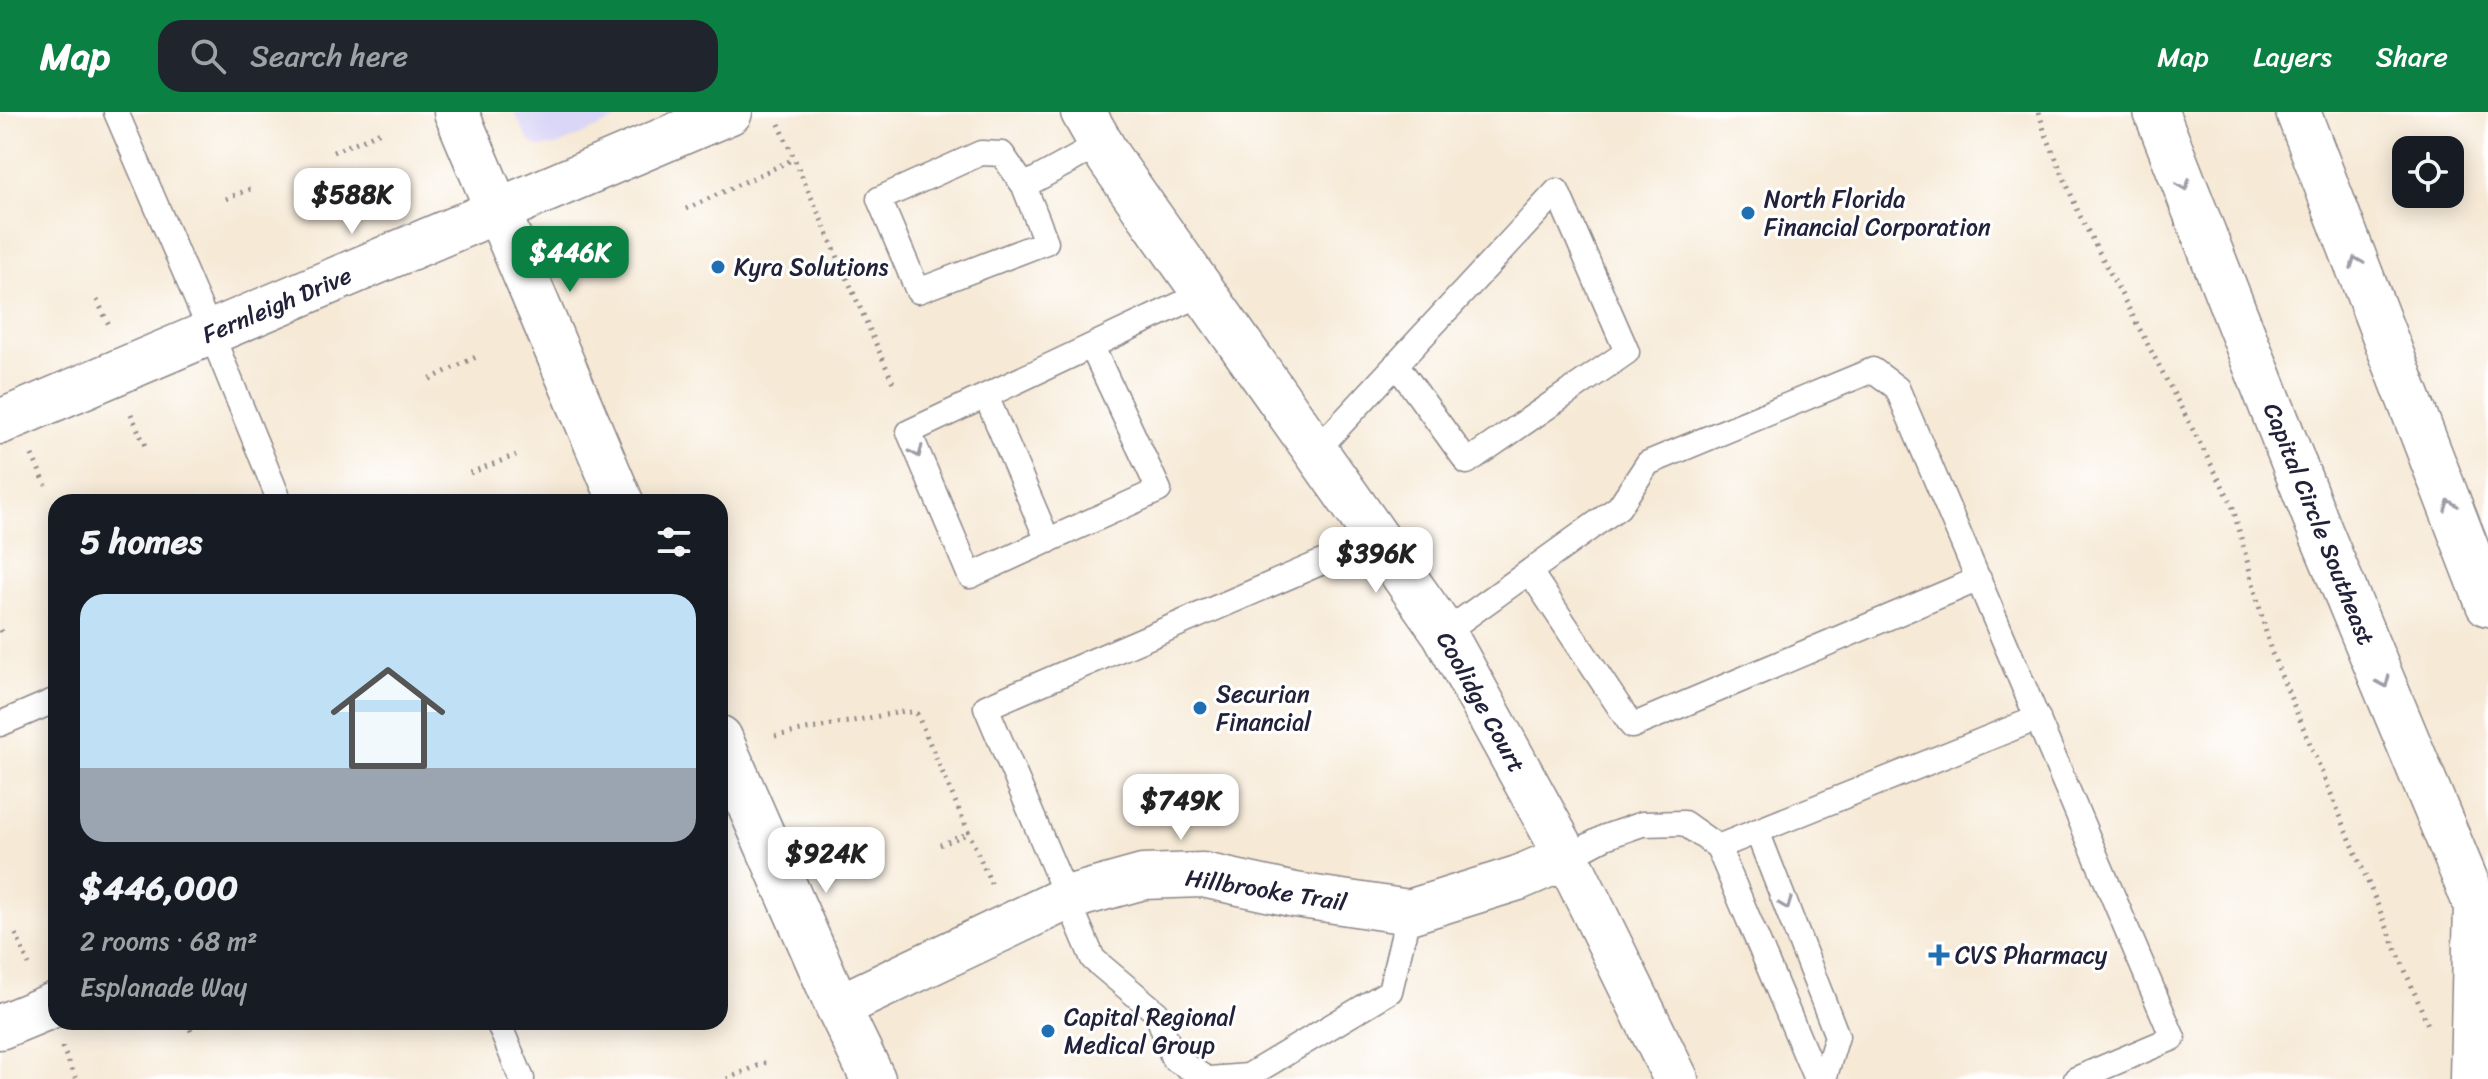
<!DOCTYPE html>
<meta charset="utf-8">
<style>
:root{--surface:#171b24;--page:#20242c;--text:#f1f3f6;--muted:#9ea1a6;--line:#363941;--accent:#0b8043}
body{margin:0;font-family:Sriracha,sans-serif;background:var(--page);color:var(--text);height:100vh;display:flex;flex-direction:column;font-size:30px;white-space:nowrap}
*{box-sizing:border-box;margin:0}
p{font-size:26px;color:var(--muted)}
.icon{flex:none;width:44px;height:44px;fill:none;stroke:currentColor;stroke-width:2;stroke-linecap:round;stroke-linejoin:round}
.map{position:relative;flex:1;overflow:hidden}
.sheet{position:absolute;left:48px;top:382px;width:680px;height:536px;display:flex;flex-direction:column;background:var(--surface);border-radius:24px;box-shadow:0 4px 20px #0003}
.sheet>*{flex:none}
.tools{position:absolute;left:2392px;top:24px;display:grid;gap:16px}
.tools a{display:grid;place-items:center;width:72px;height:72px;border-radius:16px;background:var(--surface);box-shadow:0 4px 20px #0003;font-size:40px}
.price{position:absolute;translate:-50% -68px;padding:0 18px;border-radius:16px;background:#fff;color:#222;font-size:26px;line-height:52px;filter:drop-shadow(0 2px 4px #0008)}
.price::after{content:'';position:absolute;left:50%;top:48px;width:24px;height:18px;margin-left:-12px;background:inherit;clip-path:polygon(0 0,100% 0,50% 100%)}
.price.active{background:var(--accent);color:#fff}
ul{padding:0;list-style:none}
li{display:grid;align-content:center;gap:16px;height:424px;padding:0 32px}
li+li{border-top:2px solid var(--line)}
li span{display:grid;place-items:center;height:248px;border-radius:24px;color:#555}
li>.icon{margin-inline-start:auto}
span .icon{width:144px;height:144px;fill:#fffc;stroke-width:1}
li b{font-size:34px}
h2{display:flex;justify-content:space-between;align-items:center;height:96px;padding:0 32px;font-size:34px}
header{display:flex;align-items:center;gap:48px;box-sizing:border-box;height:112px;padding:0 40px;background:var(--accent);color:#fff}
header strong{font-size:38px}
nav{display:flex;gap:44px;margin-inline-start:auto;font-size:28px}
.search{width:560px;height:72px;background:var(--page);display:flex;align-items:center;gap:20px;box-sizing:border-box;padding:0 28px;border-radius:24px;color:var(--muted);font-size:30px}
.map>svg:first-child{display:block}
</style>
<header>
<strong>Map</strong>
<div class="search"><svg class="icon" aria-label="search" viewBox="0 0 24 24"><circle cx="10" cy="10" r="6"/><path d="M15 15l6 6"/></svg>Search here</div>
<nav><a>Map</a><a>Layers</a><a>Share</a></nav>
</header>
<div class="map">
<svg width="2488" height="967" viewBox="0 0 2488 967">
<rect width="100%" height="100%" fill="#fff"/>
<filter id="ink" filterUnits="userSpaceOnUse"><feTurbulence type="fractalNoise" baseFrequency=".0125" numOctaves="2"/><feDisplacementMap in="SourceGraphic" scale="16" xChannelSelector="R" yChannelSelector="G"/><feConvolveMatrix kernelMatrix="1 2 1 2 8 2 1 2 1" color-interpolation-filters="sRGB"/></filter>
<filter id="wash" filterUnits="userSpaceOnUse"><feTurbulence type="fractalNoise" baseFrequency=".006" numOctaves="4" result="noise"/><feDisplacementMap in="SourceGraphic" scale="32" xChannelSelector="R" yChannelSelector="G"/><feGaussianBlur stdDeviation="1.8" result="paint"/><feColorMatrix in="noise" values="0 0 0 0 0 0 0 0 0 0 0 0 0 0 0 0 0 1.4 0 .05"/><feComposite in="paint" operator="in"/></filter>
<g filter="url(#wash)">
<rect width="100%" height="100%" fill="#f6e9d5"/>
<path fill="#dad6f7" d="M 514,0 L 633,0 L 556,34 L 539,35 L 529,29 Z"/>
</g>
<g filter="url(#ink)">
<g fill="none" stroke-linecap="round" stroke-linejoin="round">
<defs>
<path id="service" d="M 116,0 L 211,221 L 280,390
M 981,41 L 1002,42 L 1024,74 L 1046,130 L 918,179 L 879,87 Z
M 1024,74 L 1101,32
M 1092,235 L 1159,378 L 970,464 L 909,320 L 1204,181
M 986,284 L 1048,429
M 1316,339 L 1557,79 L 1627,240 L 1467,350 L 1396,252
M 1530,460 L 1632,614 L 1979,467
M 1444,521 L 1619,395 L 1648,351 L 1873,258 L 1897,276 L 2173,926 L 2076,967
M 0,612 L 56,588
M 1757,719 L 1837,924 L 1824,967
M 1718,735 L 2038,606
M 1567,745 L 1605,725 L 1642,712 L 1684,711 L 1718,735 L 1816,967
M 498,910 L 522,967
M 1207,967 L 1173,946 L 1157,901 L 1093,847 L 986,595 L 1378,426
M 1209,967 L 1248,964 L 1390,879 L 1409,800"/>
<path id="minor" d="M 1083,0 L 1109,46 L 1444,521 L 1567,745 L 1676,967
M 0,310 L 730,0
M 838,895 L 1067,786 L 1143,765 L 1203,763 L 1295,783 L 1409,800 L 1518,766 L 1567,745
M 0,915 L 56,892"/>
<path id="tertiary" d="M 456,0 L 621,390
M 720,626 L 838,895 L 873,967
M 2472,967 L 2476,791"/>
<path id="primary" d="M 2156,0 L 2321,421 L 2488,822
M 2298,0 L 2488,492"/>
</defs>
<use href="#service" stroke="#8c8688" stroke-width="27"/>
<use href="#minor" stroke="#8c8688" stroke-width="47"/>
<use href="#tertiary" stroke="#8c8688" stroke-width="47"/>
<use href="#primary" stroke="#8c8688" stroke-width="47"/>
<path stroke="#8c8688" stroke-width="5" stroke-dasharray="2 6" stroke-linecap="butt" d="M 2039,0 L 2044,18 L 2080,104 L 2232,392 L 2271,539 L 2428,913
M 779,12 L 895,275
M 333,40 L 383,19
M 226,87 L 250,77
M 686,97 L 794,47
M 97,188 L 110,215
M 430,267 L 476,245
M 131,302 L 146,336
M 32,343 L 46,373
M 470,361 L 516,343
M 0,518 L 2,522
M 775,624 L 905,599 L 917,602 L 993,776
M 940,733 L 969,721
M 16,822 L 29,853
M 720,848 L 726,845
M 187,910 L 192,921
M 62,935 L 76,966
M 727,967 L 769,949"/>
<use href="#service" stroke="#fff" stroke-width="24"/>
<use href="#minor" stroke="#fff" stroke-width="44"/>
<use href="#tertiary" stroke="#fff" stroke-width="44"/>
<use href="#primary" stroke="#fff" stroke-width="44"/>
</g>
<defs><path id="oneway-chevron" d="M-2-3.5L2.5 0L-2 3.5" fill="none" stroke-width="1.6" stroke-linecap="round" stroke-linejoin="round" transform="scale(2)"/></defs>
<g stroke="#9c9ca7">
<use href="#oneway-chevron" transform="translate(2184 73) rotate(69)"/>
<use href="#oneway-chevron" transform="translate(2356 150) rotate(-111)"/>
<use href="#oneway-chevron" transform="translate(917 340) rotate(67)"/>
<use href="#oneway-chevron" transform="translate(2450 393) rotate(-111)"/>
<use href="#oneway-chevron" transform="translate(2384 570) rotate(67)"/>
<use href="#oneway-chevron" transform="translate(1786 792) rotate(69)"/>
</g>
</g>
<g fill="#1f6fb2" stroke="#fff" stroke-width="3">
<circle cx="1748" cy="101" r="8"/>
<circle cx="718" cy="155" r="8"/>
<circle cx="1200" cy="596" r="8"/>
<path d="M1935 831h8v8h8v8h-8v8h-8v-8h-8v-8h8z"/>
<circle cx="1048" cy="919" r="8"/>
</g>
<g text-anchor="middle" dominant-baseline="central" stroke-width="6" stroke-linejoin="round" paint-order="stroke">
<g font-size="24" fill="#22223b" stroke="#fff" text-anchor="start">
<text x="1764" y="87">North Florida<tspan x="1764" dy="28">Financial Corporation</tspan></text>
<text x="734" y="155">Kyra Solutions</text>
<text x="1216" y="582">Securian<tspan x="1216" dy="28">Financial</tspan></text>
<text x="1955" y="843">CVS Pharmacy</text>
<text x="1064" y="905">Capital Regional<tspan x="1064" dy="28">Medical Group</tspan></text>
</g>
<g font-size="24" fill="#22223b" stroke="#fff">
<text transform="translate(277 193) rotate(-23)">Fernleigh Drive</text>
<text transform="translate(2319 412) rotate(68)">Capital Circle Southeast</text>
<text transform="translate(1481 590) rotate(61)">Coolidge Court</text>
<text transform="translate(1266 778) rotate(9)">Hillbrooke Trail</text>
</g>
</g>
</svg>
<div class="tools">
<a><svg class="icon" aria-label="locate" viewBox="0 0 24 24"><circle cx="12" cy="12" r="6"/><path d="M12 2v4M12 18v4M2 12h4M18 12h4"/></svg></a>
</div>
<b class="price" style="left:352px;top:124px">$588K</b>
<b class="price active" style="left:570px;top:182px">$446K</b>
<b class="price" style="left:1376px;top:483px">$396K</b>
<b class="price" style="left:1181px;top:730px">$749K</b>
<b class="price" style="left:826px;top:783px">$924K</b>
<section class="sheet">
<h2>5 homes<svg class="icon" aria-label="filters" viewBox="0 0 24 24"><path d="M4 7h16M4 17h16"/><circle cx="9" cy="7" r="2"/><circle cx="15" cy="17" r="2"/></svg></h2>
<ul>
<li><span style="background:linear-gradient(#bfe0f5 70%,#9aa5b1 0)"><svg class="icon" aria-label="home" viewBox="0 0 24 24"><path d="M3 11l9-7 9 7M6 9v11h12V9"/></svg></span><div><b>$446,000</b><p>2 rooms · 68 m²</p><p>Esplanade Way</p></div></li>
</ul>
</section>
</div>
